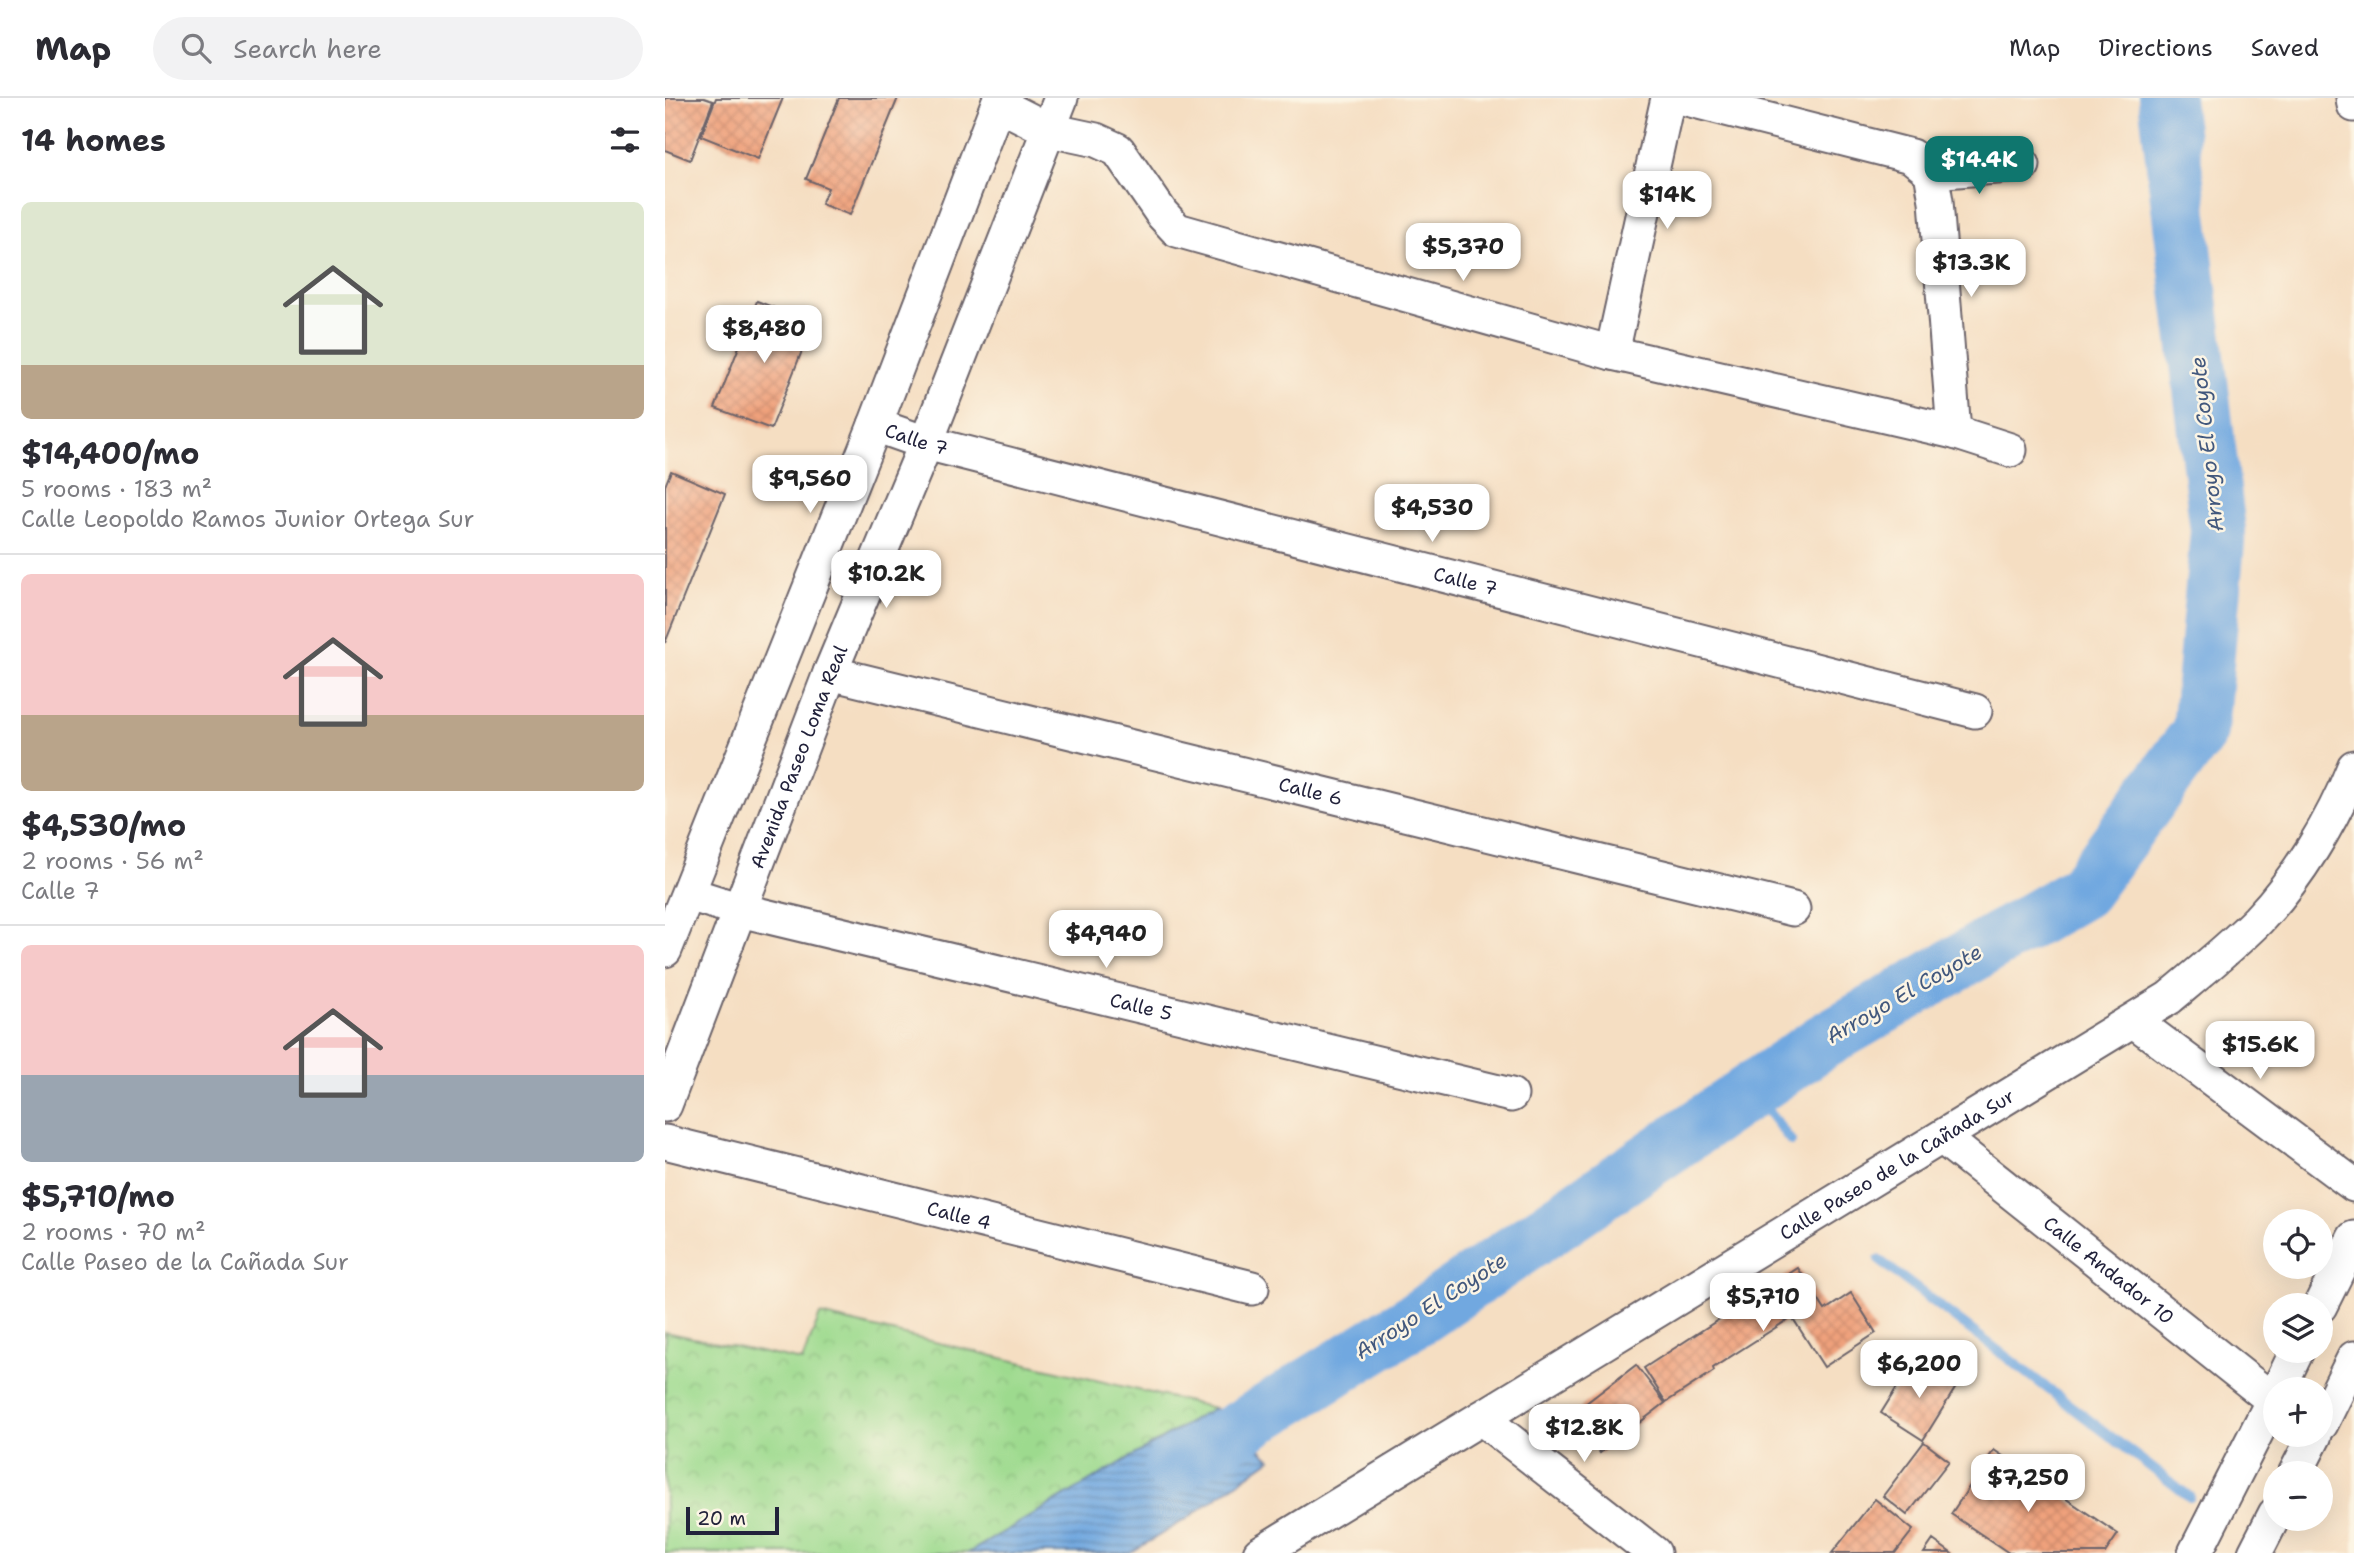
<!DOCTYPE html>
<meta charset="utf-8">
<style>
:root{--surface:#fff;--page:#f2f2f3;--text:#2b2b33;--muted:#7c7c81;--line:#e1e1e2;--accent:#0f766e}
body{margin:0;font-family:"Shantell Sans",sans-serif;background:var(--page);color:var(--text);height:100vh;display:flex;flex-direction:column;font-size:26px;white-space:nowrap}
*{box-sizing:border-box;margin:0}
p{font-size:23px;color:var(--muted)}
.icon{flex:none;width:38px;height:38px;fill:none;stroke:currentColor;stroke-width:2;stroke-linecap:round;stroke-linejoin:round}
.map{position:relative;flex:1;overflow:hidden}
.panel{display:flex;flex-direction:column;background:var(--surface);width:665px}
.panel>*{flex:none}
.buttons{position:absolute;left:1598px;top:1111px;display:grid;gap:14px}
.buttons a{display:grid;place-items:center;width:70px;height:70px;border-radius:50%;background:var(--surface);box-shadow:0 7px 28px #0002;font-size:35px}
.scale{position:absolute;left:21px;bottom:18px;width:93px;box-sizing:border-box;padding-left:7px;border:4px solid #22223b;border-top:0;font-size:19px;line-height:24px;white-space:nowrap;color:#22223b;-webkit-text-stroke:5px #fcf5e5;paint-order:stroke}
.price{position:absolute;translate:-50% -60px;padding:0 16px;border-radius:14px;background:#fff;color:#222;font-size:23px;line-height:46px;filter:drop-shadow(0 2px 4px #0008)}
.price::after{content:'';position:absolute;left:50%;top:42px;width:21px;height:16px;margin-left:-10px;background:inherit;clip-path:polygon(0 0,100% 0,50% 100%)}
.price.active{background:var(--accent);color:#fff}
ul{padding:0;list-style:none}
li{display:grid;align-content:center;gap:14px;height:371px;padding:0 21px}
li+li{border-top:2px solid var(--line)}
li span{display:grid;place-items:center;height:217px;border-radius:10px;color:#555}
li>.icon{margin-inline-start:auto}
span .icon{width:126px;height:126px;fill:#fffc;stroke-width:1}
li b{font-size:30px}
h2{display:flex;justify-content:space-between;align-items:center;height:84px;padding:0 21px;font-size:30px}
header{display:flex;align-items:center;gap:42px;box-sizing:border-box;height:98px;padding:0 35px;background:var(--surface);border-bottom:2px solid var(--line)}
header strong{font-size:33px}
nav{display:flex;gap:38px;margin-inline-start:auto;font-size:24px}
.search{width:490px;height:63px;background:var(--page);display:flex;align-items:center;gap:18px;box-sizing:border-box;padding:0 24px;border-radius:38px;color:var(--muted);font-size:26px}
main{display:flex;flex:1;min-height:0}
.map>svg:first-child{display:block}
</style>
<header>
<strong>Map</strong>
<div class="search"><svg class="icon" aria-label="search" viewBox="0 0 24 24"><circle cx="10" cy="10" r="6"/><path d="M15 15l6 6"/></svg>Search here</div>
<nav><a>Map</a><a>Directions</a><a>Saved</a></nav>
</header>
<main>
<section class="panel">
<h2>14 homes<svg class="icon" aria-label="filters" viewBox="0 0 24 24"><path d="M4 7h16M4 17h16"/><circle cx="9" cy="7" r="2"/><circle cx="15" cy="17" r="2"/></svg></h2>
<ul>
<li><span style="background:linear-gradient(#dfe7d0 75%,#b9a48a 0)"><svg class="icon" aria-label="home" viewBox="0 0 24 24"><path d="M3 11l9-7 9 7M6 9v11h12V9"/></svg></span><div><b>$14,400/mo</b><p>5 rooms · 183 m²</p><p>Calle Leopoldo Ramos Junior Ortega Sur</p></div></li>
<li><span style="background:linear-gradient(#f6c9c9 65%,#b9a48a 0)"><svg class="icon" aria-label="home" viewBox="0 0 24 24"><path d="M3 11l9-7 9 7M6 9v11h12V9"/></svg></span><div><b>$4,530/mo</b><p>2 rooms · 56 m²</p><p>Calle 7</p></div></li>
<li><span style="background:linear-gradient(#f6c9c9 60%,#9aa5b1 0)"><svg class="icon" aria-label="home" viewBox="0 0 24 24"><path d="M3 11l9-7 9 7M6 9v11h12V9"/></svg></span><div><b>$5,710/mo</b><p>2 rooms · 70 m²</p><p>Calle Paseo de la Cañada Sur</p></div></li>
</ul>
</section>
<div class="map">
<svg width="1689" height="1455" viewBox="0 0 1689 1455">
<defs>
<pattern id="park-crowns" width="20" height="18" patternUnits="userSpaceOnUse" patternTransform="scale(1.75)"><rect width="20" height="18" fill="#9dda8e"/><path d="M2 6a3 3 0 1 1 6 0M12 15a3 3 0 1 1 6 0" fill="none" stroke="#87bb7b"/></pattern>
<pattern id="water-rules" width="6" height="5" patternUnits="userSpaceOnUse" patternTransform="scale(1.75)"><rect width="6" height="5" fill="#71a8e0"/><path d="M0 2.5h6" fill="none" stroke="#5c88b7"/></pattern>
<pattern id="building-cross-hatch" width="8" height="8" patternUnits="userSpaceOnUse" patternTransform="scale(1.75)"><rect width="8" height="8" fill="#efa17c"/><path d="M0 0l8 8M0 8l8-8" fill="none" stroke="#cd8a6c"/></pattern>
</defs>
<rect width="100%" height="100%" fill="#fcf5e5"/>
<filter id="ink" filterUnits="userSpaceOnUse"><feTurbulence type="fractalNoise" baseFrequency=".0143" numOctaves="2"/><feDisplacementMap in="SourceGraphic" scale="14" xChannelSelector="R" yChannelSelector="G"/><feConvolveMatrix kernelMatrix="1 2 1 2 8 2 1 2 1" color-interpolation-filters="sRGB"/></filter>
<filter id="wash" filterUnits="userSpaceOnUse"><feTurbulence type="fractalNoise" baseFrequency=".00686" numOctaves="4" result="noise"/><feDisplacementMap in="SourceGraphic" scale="28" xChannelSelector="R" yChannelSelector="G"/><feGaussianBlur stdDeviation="1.57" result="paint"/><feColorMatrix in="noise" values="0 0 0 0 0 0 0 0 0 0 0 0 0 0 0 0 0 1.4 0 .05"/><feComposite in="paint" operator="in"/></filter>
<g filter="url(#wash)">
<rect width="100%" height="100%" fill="#f5dec2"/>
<path fill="url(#park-crowns)" stroke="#607e64" stroke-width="2" d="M 155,1217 L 549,1310 L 303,1455 L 0,1455 L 0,1234 L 137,1263 Z"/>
<path fill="url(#water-rules)" stroke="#4a658e" stroke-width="2" d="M 549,1310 L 606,1361 L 523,1420 L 465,1455 L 303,1455 Z"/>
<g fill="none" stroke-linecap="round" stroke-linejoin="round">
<path stroke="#71a8e0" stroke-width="10" d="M 1087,993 L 1126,1043
M 1214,1162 L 1525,1399"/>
<path stroke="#71a8e0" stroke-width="56" d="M 507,1369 L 574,1331 L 756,1218 L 1157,944 L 1417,793 L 1535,633 L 1553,433 L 1501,0"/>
</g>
<g id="blocks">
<path fill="url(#building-cross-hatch)" d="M 0,0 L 39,0 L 48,3 L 25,62 L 0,52 Z
M 51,0 L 118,0 L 93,61 L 36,38 Z
M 174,0 L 233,0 L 185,117 L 156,106 L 163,90 L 141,81 Z
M 92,203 L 148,225 L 106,331 L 50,310 Z
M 6,373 L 60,396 L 0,545 L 0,388 Z
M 1133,1170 L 1160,1212 L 1186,1195 L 1211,1235 L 1159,1269 L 1127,1219 L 1048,1270 L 1049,1273 L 1001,1304 L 979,1270 Z
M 1249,1262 L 1291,1289 L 1258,1342 L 1216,1315 Z
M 971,1267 L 1000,1305 L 935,1355 L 907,1316 Z
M 1259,1344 L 1284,1363 L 1242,1417 L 1218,1398 Z
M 1329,1352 L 1453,1436 L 1440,1455 L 1344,1455 L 1286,1416 Z
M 1210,1401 L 1248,1432 L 1230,1455 L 1167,1455 Z
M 1268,1442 L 1286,1455 L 1259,1455 Z"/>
</g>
</g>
<g filter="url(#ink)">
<use href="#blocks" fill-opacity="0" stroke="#6c646a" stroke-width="2"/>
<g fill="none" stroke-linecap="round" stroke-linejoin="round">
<defs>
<g id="minor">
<path d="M 1018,0 L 1246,58 L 1266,74 L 1358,67"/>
<path d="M 1688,0 L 1689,7"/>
<path d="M 333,6 L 384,32 L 431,42 L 453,52 L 497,116 L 512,132 L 947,255 L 1289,334 L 1345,352"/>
<path d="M 1266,74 L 1271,103 L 1289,334"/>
<path d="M 947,255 L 1003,0"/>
<path id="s1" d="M 210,327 L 261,345 L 1310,613"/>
<path id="s2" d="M 165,575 L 1128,811"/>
<path id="s3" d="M 24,796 L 75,812 L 846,997"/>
<path d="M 0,852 L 210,327 L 335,0"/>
<path d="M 1469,923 L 1689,1087"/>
<path id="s4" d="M 0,1007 L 165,575 L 261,345 L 396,0"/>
<path id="s5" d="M 1278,1040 L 1610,1304"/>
<path id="s6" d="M 0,1044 L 587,1190"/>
<path d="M 1655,1208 L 1689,1140"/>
<path d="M 1613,1292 L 1632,1253"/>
<path d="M 816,1320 L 989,1455"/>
<path d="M 1656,1326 L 1689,1260"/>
<path d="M 1630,1376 L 1650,1337"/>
<path id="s7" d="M 595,1455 L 1504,900 C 1534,875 1565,850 1593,822 C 1633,780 1667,724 1689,669"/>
<path d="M 1530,1455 L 1610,1298"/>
<path d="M 1590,1455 L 1610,1416"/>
</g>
</defs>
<use href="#minor" stroke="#6c646a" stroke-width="37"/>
<use href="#minor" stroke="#fff" stroke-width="33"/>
</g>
</g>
<g text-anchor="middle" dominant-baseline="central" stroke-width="5" stroke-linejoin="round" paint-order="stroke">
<g font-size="19" fill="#22223b" stroke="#fcf5e5">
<text stroke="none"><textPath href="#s1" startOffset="44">Calle 7</textPath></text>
<text stroke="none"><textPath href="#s1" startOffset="611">Calle 7</textPath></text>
<text stroke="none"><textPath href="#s4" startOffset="373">Avenida Paseo Loma Real</textPath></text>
<text stroke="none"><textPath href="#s2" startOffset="495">Calle 6</textPath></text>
<text stroke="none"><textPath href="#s3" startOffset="466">Calle 5</textPath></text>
<text stroke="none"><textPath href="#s7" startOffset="746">Calle Paseo de la Cañada Sur</textPath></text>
<text stroke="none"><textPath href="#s6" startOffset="303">Calle 4</textPath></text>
<text stroke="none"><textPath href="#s5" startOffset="212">Calle Andador 10</textPath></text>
</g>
<g font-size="21" font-style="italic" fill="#42587d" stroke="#fcf5e5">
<text transform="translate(1542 346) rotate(-96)">Arroyo El Coyote</text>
<text transform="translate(1239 896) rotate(-30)">Arroyo El Coyote</text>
<text transform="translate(766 1208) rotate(-33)">Arroyo El Coyote</text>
</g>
</g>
</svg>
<div class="buttons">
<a><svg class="icon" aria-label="locate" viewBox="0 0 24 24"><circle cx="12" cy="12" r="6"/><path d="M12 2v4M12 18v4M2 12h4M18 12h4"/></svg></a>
<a><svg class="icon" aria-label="layers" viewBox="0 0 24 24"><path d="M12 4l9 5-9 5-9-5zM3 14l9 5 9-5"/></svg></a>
<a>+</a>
<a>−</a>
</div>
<div class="scale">20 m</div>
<b class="price active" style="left:1314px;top:98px">$14.4K</b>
<b class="price" style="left:1002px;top:133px">$14K</b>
<b class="price" style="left:798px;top:185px">$5,370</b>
<b class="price" style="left:1306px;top:201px">$13.3K</b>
<b class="price" style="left:99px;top:267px">$8,480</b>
<b class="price" style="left:145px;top:417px">$9,560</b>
<b class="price" style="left:767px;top:446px">$4,530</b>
<b class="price" style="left:221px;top:512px">$10.2K</b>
<b class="price" style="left:441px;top:872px">$4,940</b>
<b class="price" style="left:1595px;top:983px">$15.6K</b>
<b class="price" style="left:1098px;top:1235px">$5,710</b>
<b class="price" style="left:1254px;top:1302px">$6,200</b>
<b class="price" style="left:919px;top:1366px">$12.8K</b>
<b class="price" style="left:1363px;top:1416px">$7,250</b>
</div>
</main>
